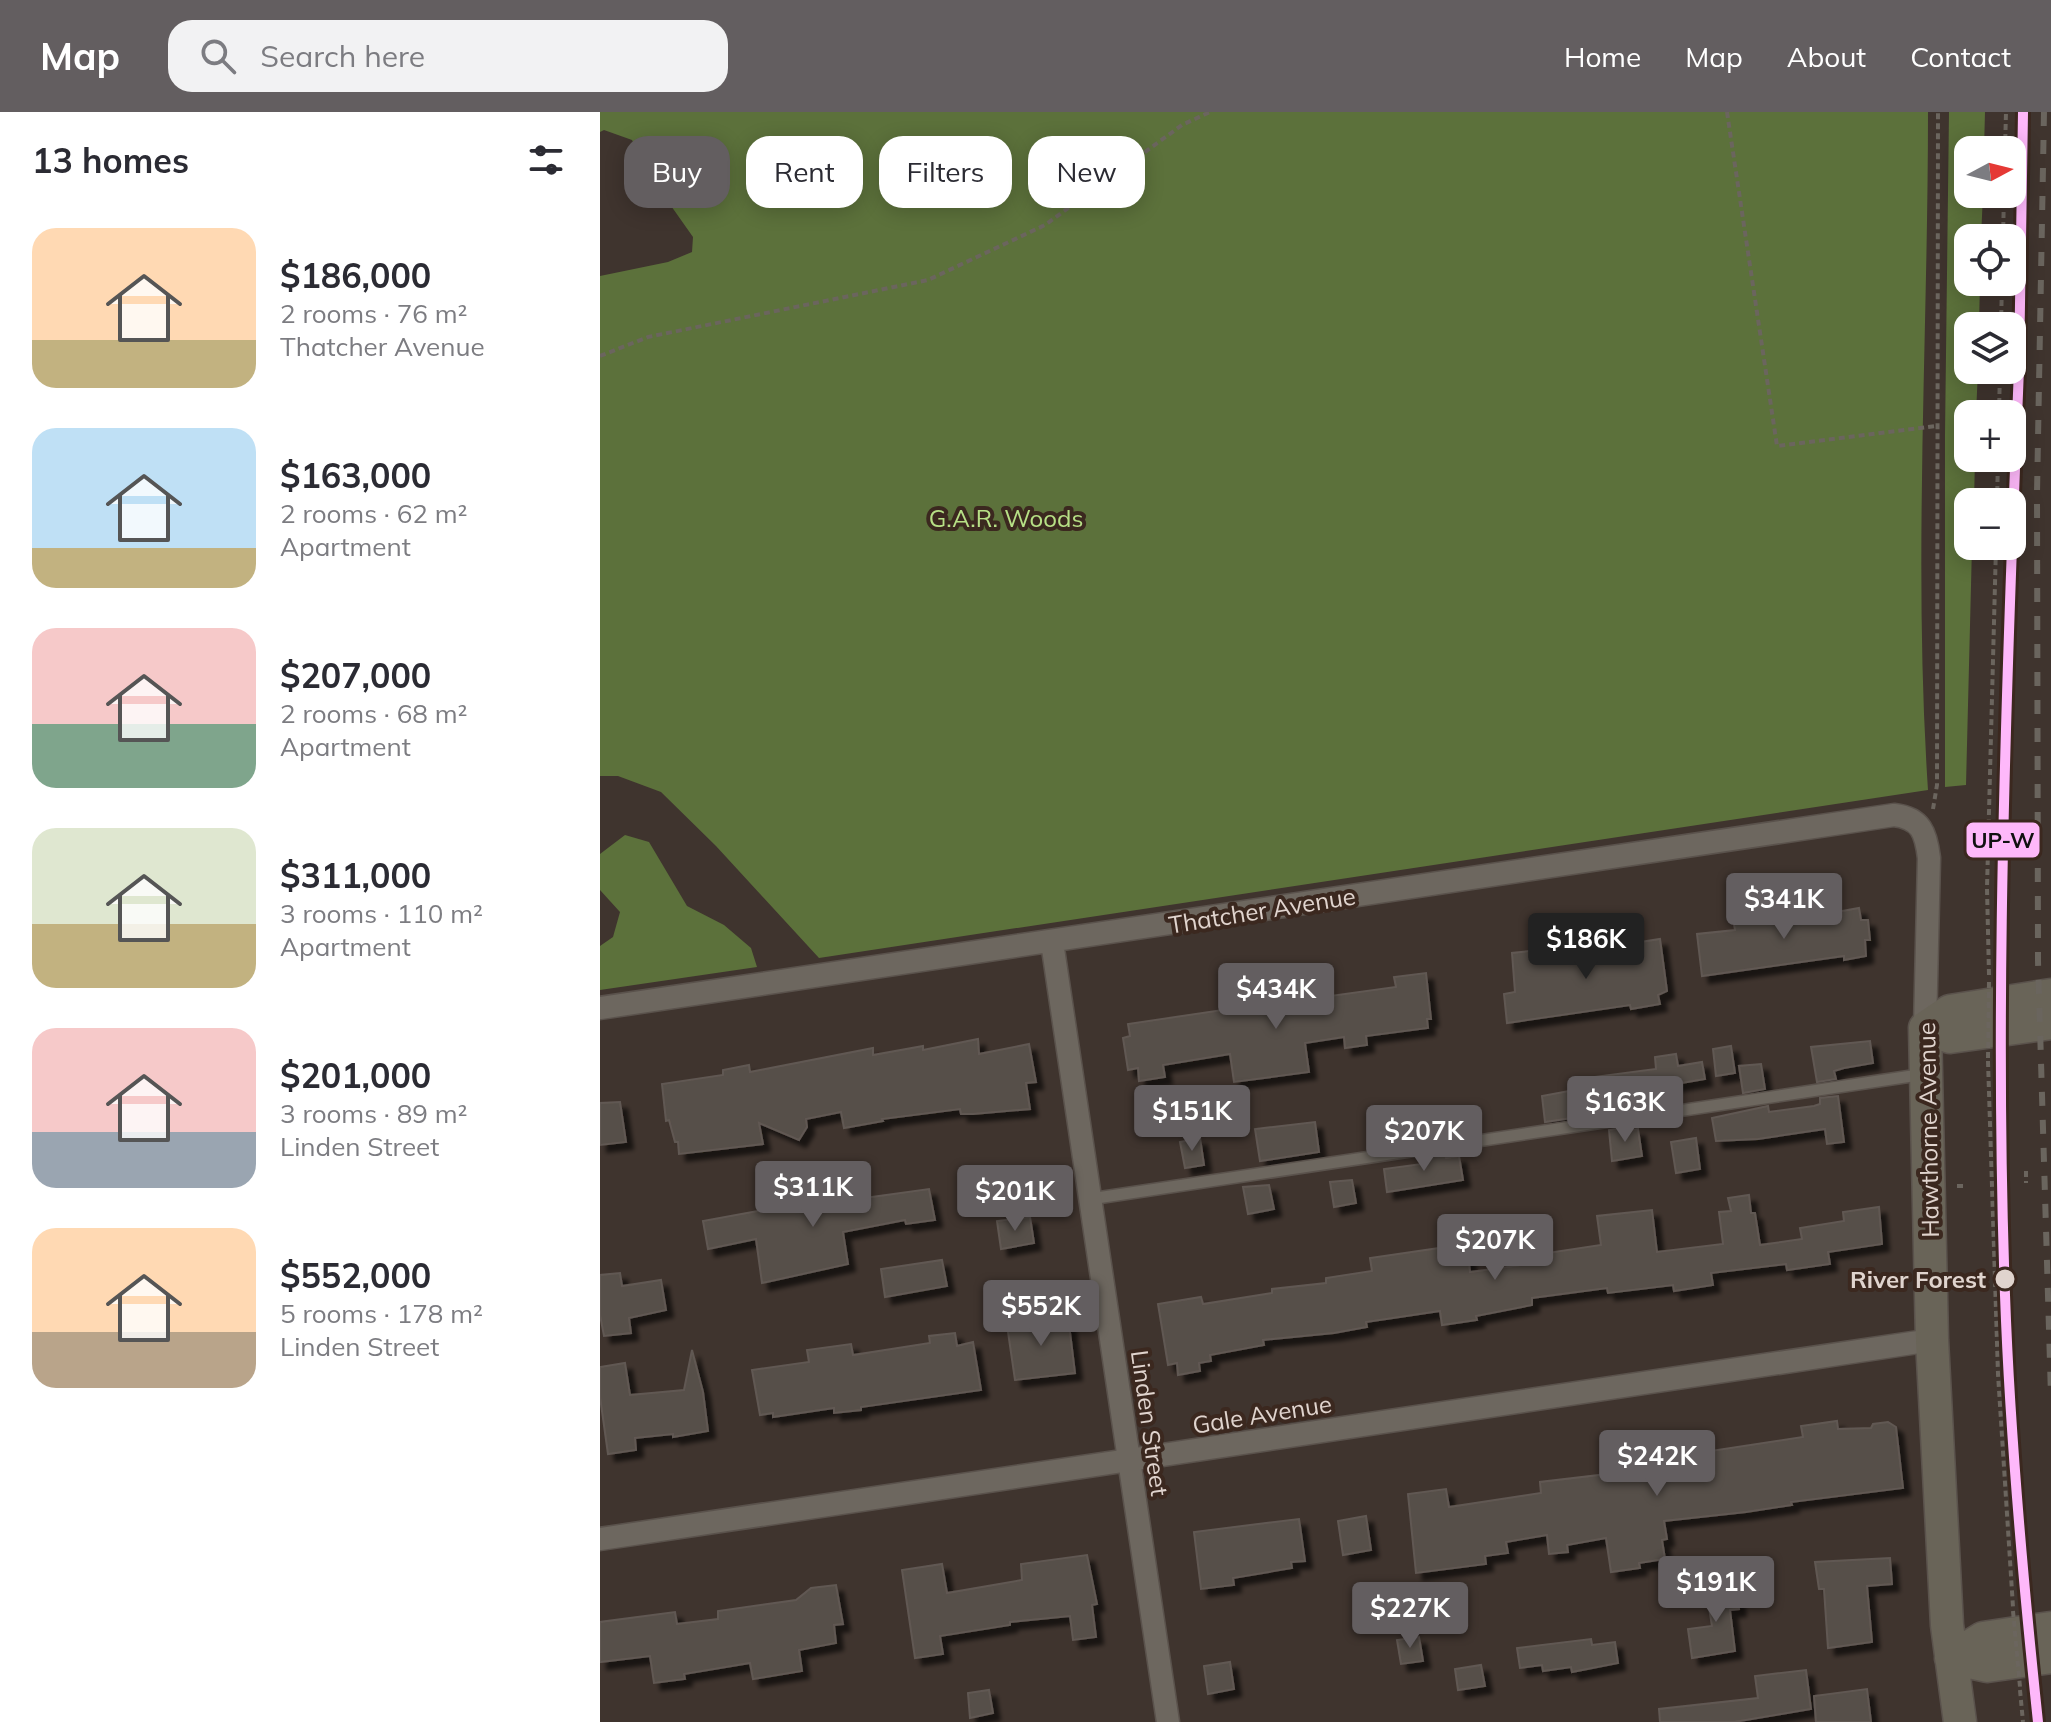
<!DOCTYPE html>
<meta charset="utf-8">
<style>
:root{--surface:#fff;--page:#f2f2f3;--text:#2b2b33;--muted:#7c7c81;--accent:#635e60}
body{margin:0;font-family:Mulish,sans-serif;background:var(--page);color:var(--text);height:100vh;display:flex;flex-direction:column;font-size:30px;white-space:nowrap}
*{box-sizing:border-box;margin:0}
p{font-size:26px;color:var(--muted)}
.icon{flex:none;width:44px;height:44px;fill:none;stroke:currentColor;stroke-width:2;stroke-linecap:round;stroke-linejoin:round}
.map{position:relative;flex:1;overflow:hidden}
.details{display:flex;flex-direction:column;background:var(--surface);width:600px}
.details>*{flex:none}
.banner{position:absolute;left:24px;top:24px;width:760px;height:72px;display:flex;gap:16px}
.needle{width:52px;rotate:83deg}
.fabs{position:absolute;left:1354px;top:24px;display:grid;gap:16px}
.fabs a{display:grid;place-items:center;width:72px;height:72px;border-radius:16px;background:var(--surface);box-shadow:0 4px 20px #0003;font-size:40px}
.price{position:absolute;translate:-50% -68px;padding:0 18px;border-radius:8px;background:var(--accent);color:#fff;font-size:26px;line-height:52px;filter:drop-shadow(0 2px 4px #0008)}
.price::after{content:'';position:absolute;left:50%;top:48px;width:24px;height:18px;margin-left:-12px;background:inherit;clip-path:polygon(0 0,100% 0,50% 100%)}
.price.selected{background:#222;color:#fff}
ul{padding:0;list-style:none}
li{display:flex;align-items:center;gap:24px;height:200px;padding:0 32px}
li span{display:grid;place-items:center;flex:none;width:224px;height:160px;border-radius:24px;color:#555}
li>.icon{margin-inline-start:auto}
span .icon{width:96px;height:96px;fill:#fffc;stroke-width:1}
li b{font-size:34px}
h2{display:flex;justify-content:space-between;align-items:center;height:96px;padding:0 32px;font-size:34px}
.tag{padding:0 28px;border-radius:24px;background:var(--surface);box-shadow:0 4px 20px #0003;font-size:28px;line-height:72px}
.tag.selected{background:var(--accent);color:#fff}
header{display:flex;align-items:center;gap:48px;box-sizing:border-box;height:112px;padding:0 40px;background:var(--accent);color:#fff}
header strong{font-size:38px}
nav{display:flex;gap:44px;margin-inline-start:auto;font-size:28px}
.search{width:560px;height:72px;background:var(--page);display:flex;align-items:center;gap:20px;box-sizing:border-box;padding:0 28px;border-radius:24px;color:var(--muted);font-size:30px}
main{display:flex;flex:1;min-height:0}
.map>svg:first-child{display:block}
</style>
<header>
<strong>Map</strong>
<div class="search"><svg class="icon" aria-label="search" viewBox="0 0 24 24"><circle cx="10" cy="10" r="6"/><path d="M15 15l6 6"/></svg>Search here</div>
<nav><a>Home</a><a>Map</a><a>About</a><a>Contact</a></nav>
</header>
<main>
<section class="details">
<h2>13 homes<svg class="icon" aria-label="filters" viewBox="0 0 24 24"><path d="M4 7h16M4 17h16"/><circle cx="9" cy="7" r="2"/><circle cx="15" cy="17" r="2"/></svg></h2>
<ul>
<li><span style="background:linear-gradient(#ffd9b3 70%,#c2b280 0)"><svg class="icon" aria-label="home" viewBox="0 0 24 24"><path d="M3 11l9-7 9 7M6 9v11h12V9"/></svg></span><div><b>$186,000</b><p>2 rooms · 76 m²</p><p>Thatcher Avenue</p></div></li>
<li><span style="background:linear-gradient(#bfe0f5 75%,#c2b280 0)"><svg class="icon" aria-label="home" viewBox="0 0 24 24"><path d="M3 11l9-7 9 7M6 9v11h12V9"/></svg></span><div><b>$163,000</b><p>2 rooms · 62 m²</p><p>Apartment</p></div></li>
<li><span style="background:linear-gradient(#f6c9c9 60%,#7fa58c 0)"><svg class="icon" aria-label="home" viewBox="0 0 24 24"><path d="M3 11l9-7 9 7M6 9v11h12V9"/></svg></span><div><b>$207,000</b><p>2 rooms · 68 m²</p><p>Apartment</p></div></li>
<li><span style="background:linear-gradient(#dfe7d0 60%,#c2b280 0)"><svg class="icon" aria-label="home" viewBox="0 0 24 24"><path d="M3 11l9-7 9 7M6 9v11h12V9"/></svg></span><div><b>$311,000</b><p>3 rooms · 110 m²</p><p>Apartment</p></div></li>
<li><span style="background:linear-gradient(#f6c9c9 65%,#9aa5b1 0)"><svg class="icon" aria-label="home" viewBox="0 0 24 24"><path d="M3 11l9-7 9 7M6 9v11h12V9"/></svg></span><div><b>$201,000</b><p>3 rooms · 89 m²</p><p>Linden Street</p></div></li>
<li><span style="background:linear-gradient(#ffd9b3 65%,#b9a48a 0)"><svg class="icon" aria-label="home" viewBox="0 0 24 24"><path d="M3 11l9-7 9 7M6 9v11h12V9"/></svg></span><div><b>$552,000</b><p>5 rooms · 178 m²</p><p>Linden Street</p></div></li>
</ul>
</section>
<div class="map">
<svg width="1451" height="1610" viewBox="0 0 1451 1610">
<defs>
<filter id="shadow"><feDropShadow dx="7" dy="7" stdDeviation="2" flood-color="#0009"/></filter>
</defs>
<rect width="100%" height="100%" fill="#3f342e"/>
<path fill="#5c713b" d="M 0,0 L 1328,0 C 1328,226 1313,452 1328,678 L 219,846 L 116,734 L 61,680 L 18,664 L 0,664 L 0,164 L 68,150 L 92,140 L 93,125 L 50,64 L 32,28 L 4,18 L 0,20 Z
M 1349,0 L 1385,0 L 1384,38 L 1368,38 L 1368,82 L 1383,82 L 1381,126 L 1368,126 L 1368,170 L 1380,170 L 1379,214 L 1368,214 L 1368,258 L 1378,258 L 1376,302 L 1368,302 L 1368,346 L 1375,346 L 1374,390 L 1368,390 L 1368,434 L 1372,434 L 1366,673 L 1345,675 L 1345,322 Z
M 25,723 L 49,730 L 87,794 L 124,813 L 151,836 L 157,855 L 0,878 L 0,834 L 13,825 L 20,800 L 0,778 L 0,742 Z"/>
<path fill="#574f49" stroke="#615853" stroke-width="2" filter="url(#shadow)" d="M 1219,796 L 1220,803 L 1259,796 L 1261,808 L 1268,808 L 1270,828 L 1265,828 L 1266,844 L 1244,848 L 1244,844 L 1102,864 L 1097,822 L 1135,818 L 1133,806 L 1162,802 L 1163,806 Z
M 1060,827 L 1067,879 L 1058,883 L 1060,892 L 1031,897 L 1030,893 L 907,911 L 904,882 L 915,880 L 912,841 L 938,838 L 938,846 Z
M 826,861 L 831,907 L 827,907 L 828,916 L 766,924 L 767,933 L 745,936 L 744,925 L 705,931 L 709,960 L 634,970 L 630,942 L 563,953 L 565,965 L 539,969 L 538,956 L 528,958 L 523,926 L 530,924 L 528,912 L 623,898 L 622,893 L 686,884 L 687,897 L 731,891 L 730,884 L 796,875 L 794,865 Z
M 378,927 L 379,942 L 429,932 L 436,970 L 426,971 L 430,997 L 373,1002 L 361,1002 L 360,997 L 282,1007 L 283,1009 L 244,1016 L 241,1000 L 206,1007 L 207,1015 L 199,1028 L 159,1011 L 163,1032 L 79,1042 L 78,1030 L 75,1030 L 69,1008 L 66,1009 L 62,972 L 123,963 L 123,958 L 149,953 L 150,960 L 273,936 L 273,943 L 323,934 L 323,938 Z
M 1270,929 L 1273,951 L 1244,956 L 1234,959 L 1236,967 L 1217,970 L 1211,935 Z
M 1131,934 L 1135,961 L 1116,964 L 1113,937 Z
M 1076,942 L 1078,954 L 1102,950 L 1105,967 L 1024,981 L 1026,998 L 945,1010 L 942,984 L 996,974 L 994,965 L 1056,957 L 1055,945 Z
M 1161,952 L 1165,977 L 1143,981 L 1139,954 Z
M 1238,984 L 1244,1030 L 1227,1032 L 1225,1017 L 1158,1027 L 1116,1029 L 1112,1006 L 1168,994 L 1169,1000 L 1214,994 L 1220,992 L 1220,986 Z
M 20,990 L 26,1030 L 0,1033 L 0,991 Z
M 837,994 L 842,1026 L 819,1029 L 814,997 Z
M 715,1010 L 719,1040 L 660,1049 L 655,1017 Z
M 1029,1015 L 1029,1018 L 1038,1017 L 1042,1044 L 1012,1049 L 1009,1018 Z
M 600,1026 L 604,1053 L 585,1056 L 580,1030 Z
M 1096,1026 L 1100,1057 L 1076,1061 L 1071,1030 Z
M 845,1042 L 846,1046 L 859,1044 L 863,1068 L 787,1080 L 784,1057 L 822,1052 L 821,1046 Z
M 449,1062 L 453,1090 L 424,1094 L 420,1068 Z
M 752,1068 L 756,1091 L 734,1095 L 730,1070 Z
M 669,1073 L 674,1097 L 648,1102 L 643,1075 Z
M 329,1077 L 335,1108 L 306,1112 L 305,1108 L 243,1120 L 248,1152 L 162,1171 L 156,1127 L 108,1137 L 103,1109 L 158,1099 L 157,1095 L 191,1089 L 190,1084 L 220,1079 L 221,1092 Z
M 1149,1083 L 1151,1101 L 1155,1101 L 1160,1133 L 1202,1127 L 1200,1116 L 1244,1109 L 1243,1100 L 1279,1095 L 1282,1132 L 1228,1140 L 1230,1152 L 1187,1158 L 1186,1152 L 1111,1161 L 1113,1173 L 1074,1179 L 1073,1173 L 1008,1181 L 1007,1176 L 932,1186 L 932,1193 L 876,1204 L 877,1208 L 842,1213 L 840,1199 L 766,1210 L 767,1215 L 734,1221 L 663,1228 L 664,1233 L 610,1243 L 611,1249 L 599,1251 L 600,1259 L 578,1263 L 577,1251 L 568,1253 L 558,1192 L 601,1185 L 603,1192 L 672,1181 L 672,1177 L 726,1171 L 726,1166 L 772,1159 L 770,1146 L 867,1132 L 870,1160 L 922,1153 L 921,1145 L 1001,1133 L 997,1104 L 1052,1098 L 1057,1140 L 1123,1132 L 1119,1100 L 1131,1099 L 1128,1086 Z
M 430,1105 L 434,1131 L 401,1137 L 397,1109 Z
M 342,1148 L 347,1174 L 285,1185 L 281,1157 Z
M 20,1161 L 22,1174 L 61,1168 L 66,1198 L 29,1206 L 31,1221 L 4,1224 L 0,1203 L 0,1163 Z
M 468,1204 L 475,1261 L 415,1268 L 407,1213 Z
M 355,1221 L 357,1234 L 373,1230 L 381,1278 L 261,1295 L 261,1298 L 234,1301 L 234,1296 L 173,1305 L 173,1301 L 160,1303 L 152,1258 L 209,1250 L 207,1238 L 251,1232 L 253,1243 L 330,1231 L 329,1224 Z
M 92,1238 L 103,1280 L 108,1319 L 73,1325 L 73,1322 L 35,1326 L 36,1338 L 8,1342 L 0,1285 L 0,1255 L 25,1251 L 30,1283 L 84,1278 Z
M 1237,1309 L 1238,1317 L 1271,1316 L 1273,1312 L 1288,1310 L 1296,1315 L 1303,1376 L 1191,1390 L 1192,1393 L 1146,1400 L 1064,1409 L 1067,1427 L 1062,1428 L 1065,1447 L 1039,1451 L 1040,1456 L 1011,1460 L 1006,1426 L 967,1433 L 968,1440 L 949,1442 L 947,1423 L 906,1430 L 908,1441 L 885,1444 L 886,1452 L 816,1461 L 808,1382 L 846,1377 L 849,1395 L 941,1381 L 940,1370 L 1050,1357 L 1055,1349 L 1064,1358 L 1106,1354 L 1104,1340 L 1203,1325 L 1201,1314 Z
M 766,1404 L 771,1438 L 743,1443 L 738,1409 Z
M 699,1407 L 705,1449 L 691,1450 L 692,1456 L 633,1466 L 634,1473 L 601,1477 L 594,1420 Z
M 487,1443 L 497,1492 L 492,1493 L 496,1525 L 473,1528 L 470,1504 L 410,1510 L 410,1513 L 340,1524 L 343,1542 L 315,1546 L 302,1458 L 342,1452 L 347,1481 L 422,1468 L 421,1452 Z
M 1290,1446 L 1292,1472 L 1267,1474 L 1272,1530 L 1228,1536 L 1224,1477 L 1219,1477 L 1215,1450 Z
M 236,1473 L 243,1512 L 234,1513 L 236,1531 L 199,1538 L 202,1559 L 153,1567 L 150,1551 L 84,1562 L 85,1567 L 54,1571 L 50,1544 L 0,1550 L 0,1510 L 75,1500 L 77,1512 L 118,1507 L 118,1499 L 196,1488 L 211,1476 Z
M 1136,1473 L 1139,1497 L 1130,1498 L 1135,1539 L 1092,1546 L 1088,1517 L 1112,1514 L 1106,1477 Z
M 786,1478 L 789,1500 L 767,1503 L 764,1482 Z
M 819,1525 L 823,1549 L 801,1552 L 797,1528 Z
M 991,1527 L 992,1533 L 1015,1530 L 1018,1551 L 972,1560 L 971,1555 L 943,1559 L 942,1553 L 920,1556 L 917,1536 Z
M 630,1550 L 634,1577 L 608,1582 L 604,1554 Z
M 881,1553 L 885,1574 L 858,1578 L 855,1557 Z
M 1206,1558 L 1211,1597 L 1134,1610 L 1060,1610 L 1059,1597 L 1158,1586 L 1155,1564 Z
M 1267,1577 L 1271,1610 L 1216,1610 L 1214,1584 Z
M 389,1578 L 393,1601 L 370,1606 L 368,1581 Z"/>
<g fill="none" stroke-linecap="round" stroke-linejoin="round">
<defs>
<path id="lane" d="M 490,1087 L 1325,962"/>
<path id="street" d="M 452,830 L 568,1610
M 0,896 L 1294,703 C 1321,706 1326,721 1329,746 L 1325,916
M 0,1427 L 1332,1228"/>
<path id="secondary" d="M 1325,916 L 1332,1228 L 1347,1513 L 1360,1610
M 1325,916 L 1350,899 L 1451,883
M 1325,916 L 1350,925 L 1451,911
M 1351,1546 L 1383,1526 L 1451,1516
M 1351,1546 L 1387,1554 L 1451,1545"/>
</defs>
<use href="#lane" stroke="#5a524c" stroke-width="14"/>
<use href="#street" stroke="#5a524c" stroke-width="25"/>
<use href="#secondary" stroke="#5a524c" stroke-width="35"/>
<path stroke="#6b655e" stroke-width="4" stroke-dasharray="6 4" stroke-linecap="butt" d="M 1127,0 L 1177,334 L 1336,314
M 1405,38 L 1406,0
M 1403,126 L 1404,82
M 1401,214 L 1402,170
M 0,244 L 48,225 L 328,168 L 445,113 L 582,13 L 610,0
M 1399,302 L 1400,258
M 1397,390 L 1398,346
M 1333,697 L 1337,673 L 1338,0
M 1389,863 L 1387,776 L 1396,434
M 1388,949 L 1398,1262 L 1413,1495
M 1426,1059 L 1426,1071
M 1357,1074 L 1367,1074
M 1420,1578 L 1423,1610"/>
<use href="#lane" stroke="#6d675f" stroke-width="11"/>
<use href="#street" stroke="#6d675f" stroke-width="22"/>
<use href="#secondary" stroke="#696458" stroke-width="32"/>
<path stroke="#6a655e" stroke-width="6" stroke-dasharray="14 14" stroke-linecap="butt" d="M 1444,0 L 1437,381 L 1438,849 L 1451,1284"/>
<path stroke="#6b655e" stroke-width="4" stroke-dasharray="6 4" stroke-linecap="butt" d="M 1388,946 L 1389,869
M 1413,1499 L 1420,1575"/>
<defs>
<path id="rail-1" d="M 1412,433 L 1419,256 L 1423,0
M 1412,434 C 1403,683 1396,933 1405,1183 C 1410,1325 1423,1468 1438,1610"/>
</defs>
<use href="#rail-1" stroke="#3b281f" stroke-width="16"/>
<use href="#rail-1" stroke="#feb8fa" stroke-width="10"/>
</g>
<circle fill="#e0d4ce" stroke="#3b281f" stroke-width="3" cx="1405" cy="1167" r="11"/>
<g text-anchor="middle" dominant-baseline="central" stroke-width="8" stroke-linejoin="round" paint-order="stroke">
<g font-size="24" fill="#b7e086" stroke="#3b281f">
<text x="406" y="406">G.A.R. Woods</text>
</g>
<g font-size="24" fill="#e0d4ce" stroke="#3b281f">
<text transform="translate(662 798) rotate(-9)">Thatcher Avenue</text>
<text transform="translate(1328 1018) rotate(-91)">Hawthorne Avenue</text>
<text transform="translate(662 1302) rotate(-9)">Gale Avenue</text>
<text transform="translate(550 1311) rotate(82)">Linden Street</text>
</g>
<g font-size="24" font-weight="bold" fill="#e0d4ce" stroke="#3b281f" text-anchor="end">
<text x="1386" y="1167">River Forest</text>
</g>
</g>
<rect stroke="#3b281f" stroke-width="3" x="1365" y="709" width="76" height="38" rx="8" fill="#feb8fa"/>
<g font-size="22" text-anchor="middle" font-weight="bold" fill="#111">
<text x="1403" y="736">UP-W</text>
</g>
</svg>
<div class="fabs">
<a><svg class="needle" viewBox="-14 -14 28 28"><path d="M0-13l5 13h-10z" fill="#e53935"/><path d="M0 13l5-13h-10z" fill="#7c7c81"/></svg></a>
<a><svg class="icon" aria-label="locate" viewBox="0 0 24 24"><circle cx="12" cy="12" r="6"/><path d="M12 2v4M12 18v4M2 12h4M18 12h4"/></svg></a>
<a><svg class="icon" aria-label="layers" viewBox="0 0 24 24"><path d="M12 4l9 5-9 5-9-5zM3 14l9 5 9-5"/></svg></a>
<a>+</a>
<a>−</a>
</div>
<b class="price" style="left:1184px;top:829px">$341K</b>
<b class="price selected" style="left:986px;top:869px">$186K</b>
<b class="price" style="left:676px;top:919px">$434K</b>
<b class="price" style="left:1025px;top:1032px">$163K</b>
<b class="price" style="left:592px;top:1041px">$151K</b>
<b class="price" style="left:824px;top:1061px">$207K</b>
<b class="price" style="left:213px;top:1117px">$311K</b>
<b class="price" style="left:415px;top:1121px">$201K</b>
<b class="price" style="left:895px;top:1170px">$207K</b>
<b class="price" style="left:441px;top:1236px">$552K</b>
<b class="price" style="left:1057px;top:1386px">$242K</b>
<b class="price" style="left:1116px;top:1512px">$191K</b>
<b class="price" style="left:810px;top:1538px">$227K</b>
<div class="banner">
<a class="tag selected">Buy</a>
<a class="tag">Rent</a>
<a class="tag">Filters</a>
<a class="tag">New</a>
</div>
</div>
</main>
